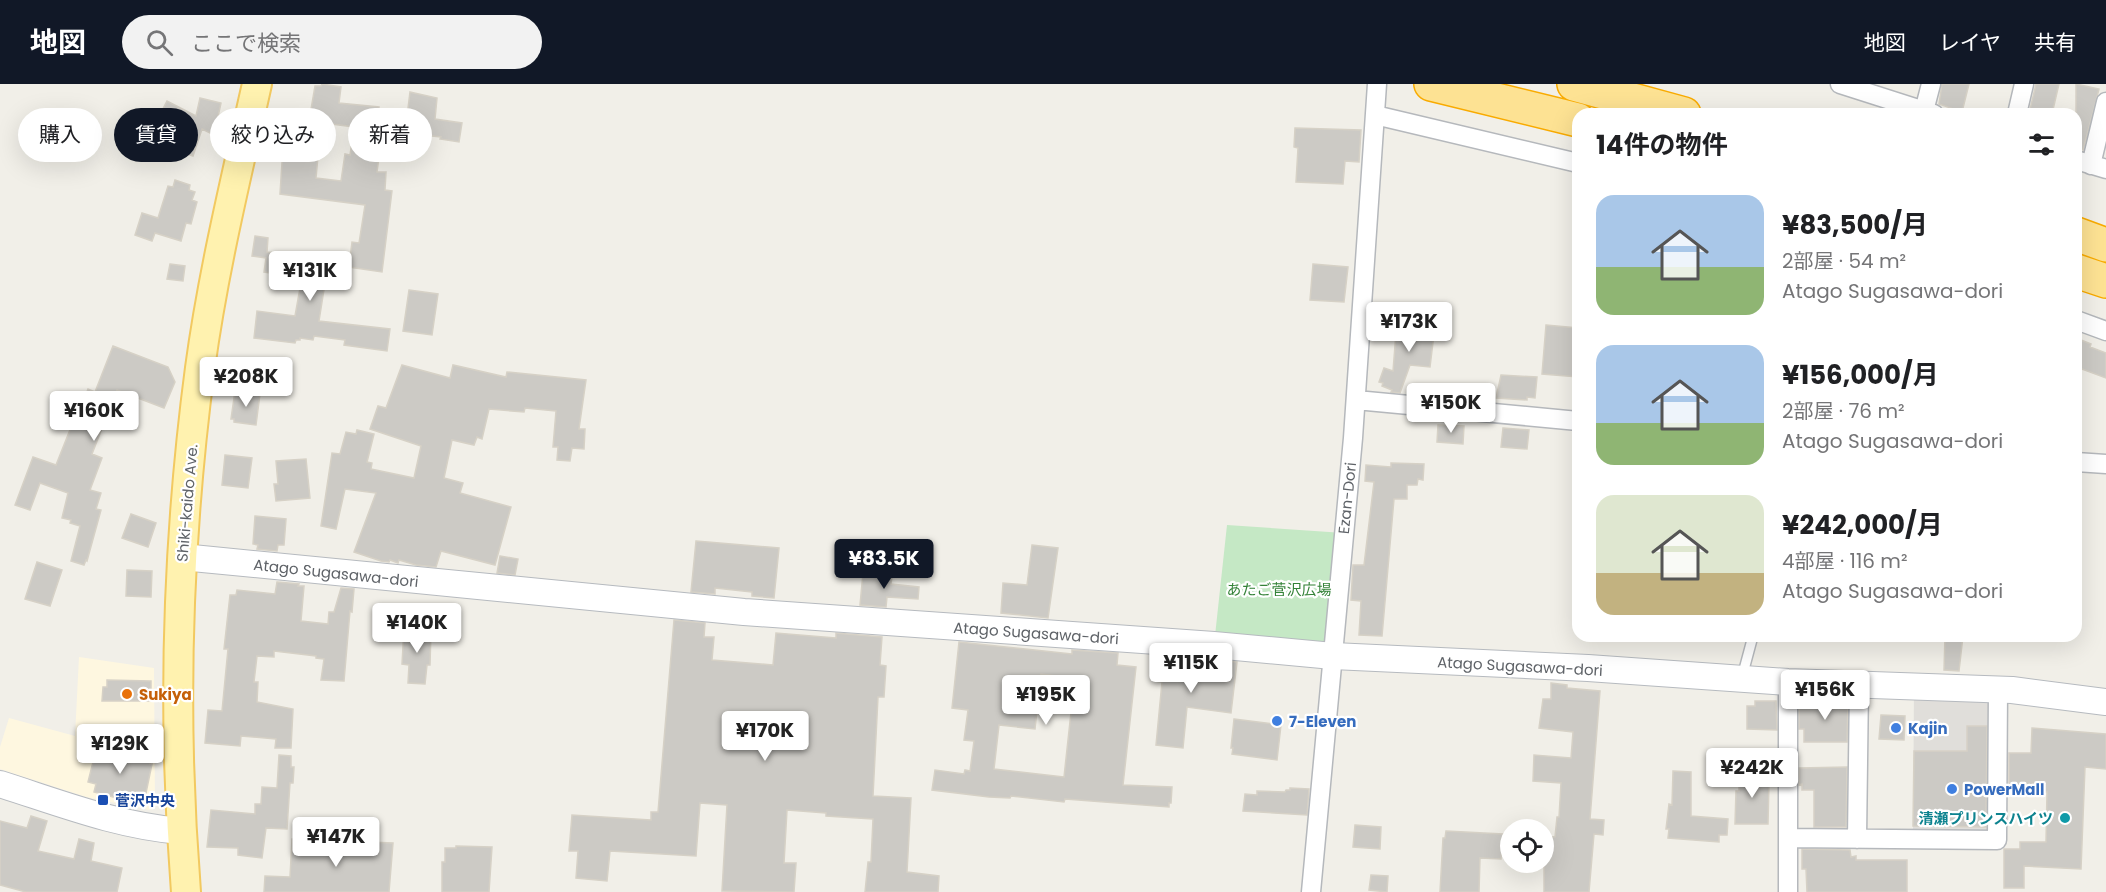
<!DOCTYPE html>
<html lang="ja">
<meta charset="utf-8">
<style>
:root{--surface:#fff;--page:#f2f2f2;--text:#202124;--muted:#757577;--accent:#111827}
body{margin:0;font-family:Poppins,"Noto Sans JP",sans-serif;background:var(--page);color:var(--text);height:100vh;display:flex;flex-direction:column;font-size:22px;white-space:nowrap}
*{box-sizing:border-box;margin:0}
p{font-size:20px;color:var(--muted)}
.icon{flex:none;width:33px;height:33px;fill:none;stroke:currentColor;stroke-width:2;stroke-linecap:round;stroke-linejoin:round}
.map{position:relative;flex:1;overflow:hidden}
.details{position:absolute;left:1572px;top:24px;width:510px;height:534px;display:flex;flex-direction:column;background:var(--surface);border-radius:18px;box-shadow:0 6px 24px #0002}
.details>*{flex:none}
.banner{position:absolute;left:18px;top:24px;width:570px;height:54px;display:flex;gap:12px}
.controls{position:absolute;left:1500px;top:735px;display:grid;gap:12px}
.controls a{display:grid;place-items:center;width:54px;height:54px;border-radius:50%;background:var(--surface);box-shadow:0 6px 24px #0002;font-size:30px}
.price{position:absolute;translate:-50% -51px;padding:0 14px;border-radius:6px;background:#fff;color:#222;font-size:20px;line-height:39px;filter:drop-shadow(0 2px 3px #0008)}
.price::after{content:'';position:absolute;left:50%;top:36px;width:18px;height:14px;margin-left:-9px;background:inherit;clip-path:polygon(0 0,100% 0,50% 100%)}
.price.on{background:var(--accent);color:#fff}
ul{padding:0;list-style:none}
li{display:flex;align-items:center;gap:18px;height:150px;padding:0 24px}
li span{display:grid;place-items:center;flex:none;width:168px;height:120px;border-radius:18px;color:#555}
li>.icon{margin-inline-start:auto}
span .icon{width:72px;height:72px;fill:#fffc;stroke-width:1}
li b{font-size:26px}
h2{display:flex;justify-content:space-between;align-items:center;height:72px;padding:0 24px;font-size:26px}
.chip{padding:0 21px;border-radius:27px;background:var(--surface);box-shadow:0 6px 24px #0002;font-size:21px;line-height:54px}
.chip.on{background:var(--accent);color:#fff}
header{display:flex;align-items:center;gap:36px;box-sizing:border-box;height:84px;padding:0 30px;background:var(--accent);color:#fff}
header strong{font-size:28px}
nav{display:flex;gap:33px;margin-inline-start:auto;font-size:21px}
.search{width:420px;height:54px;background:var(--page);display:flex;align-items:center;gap:15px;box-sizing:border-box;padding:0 21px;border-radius:33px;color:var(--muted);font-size:22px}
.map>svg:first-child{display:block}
</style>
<header>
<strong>地図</strong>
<div class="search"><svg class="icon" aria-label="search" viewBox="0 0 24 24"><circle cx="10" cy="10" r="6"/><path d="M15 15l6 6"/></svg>ここで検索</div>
<nav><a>地図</a><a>レイヤ</a><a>共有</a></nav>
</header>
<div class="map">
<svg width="2106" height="808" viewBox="0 0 2106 808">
<rect width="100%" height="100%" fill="#f1efe8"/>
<path fill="#fef7e0" d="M 79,573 L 154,584 L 155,722 L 150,726 L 86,713 L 0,685 L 0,663 L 9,634 L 75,652 Z"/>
<path fill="#e0deda" d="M 1914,602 L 1998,606 L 1997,756 L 1913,756 Z"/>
<path fill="#c5e8c5" d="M 1227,441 L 1344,449 L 1333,572 L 1214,561 Z"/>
<path fill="#cccac5" stroke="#d6d1c6" stroke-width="1.5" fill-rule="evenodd" d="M 322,0 L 341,3 L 339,19 L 379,23 L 375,59 L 381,59 L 377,88 L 386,88 L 385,106 L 392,107 L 382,188 L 349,183 L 352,158 L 359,159 L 365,121 L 280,110 L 284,47 L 320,51 L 316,94 L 341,97 L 345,70 L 350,71 L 354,43 L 309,37 L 315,2 L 321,2 Z
M 1942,0 L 1969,0 L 1962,28 L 1939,20 Z
M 2036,0 L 2059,0 L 2052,30 L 2029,30 Z
M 2076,0 L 2099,5 L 2083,66 L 2076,65 Z
M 410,8 L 437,14 L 435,35 L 462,39 L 459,58 L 440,55 L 441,53 L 405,49 Z
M 200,14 L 221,19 L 214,51 L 202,45 L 193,72 L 134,52 L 140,34 L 155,40 L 167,17 L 196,32 Z
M 1295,44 L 1361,46 L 1359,78 L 1345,77 L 1343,100 L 1296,98 L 1298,64 L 1294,63 Z
M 175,96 L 190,101 L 189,106 L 195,108 L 192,116 L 197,118 L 191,140 L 186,139 L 181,157 L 155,149 L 152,157 L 135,151 L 142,129 L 158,134 L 168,102 L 173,103 Z
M 255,152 L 268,154 L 267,168 L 302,172 L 303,168 L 341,170 L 340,194 L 326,193 L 319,237 L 390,245 L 387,267 L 344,261 L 345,256 L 314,252 L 313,256 L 300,254 L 300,256 L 296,256 L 295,259 L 254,254 L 257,227 L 295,232 L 302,193 L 264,188 L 266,174 L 252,172 Z
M 170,180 L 185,182 L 183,197 L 167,195 Z
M 1313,180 L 1348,183 L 1344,218 L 1310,216 Z
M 409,206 L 438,210 L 432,251 L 403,247 Z
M 1397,236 L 1435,242 L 1430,283 L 1410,281 L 1400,309 L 1391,308 L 1392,306 L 1382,302 L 1383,299 L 1379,298 L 1384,284 L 1393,287 Z
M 1546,241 L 1578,244 L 1578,293 L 1542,290 Z
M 2076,254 L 2091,260 L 2090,263 L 2106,269 L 2106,294 L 2082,285 L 2076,297 Z
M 113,262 L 168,283 L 175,298 L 164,324 L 117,306 L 92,370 L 102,374 L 90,406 L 101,409 L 96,425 L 101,426 L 87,477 L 86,476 L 84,481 L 71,477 L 80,442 L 70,439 L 71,436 L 62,434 L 68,409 L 40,399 L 30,426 L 15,421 L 33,373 L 56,381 L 79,323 L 81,324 L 88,305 L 95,308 Z
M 402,281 L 450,294 L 453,281 L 506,293 L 507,288 L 586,296 L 579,345 L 585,345 L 584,365 L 572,364 L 570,377 L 557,376 L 558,363 L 553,363 L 556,327 L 525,324 L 524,328 L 489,325 L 482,355 L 477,353 L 474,361 L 452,356 L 444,394 L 463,399 L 460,409 L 511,423 L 495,481 L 441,467 L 436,483 L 416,481 L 399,476 L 398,479 L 390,476 L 389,478 L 381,477 L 354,468 L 376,409 L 345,405 L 336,445 L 321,442 L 332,369 L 340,370 L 346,348 L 356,350 L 357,346 L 374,350 L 367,378 L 372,379 L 371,385 L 414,394 L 421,362 L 370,345 L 378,322 L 386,324 Z
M 1501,291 L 1537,293 L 1535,314 L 1527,313 L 1527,316 L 1496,314 Z
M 235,307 L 260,310 L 256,341 L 234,338 L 234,335 L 231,335 Z
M 1438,341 L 1464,342 L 1463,360 L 1437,358 Z
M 1503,344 L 1529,346 L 1527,365 L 1501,363 Z
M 225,371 L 252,374 L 248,404 L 222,401 Z
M 306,375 L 310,414 L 276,417 L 274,400 L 278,400 L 276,377 Z
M 1391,379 L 1424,380 L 1423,396 L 1418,395 L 1417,401 L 1407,401 L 1407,415 L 1394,415 L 1382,552 L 1359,551 L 1361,517 L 1351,516 L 1353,481 L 1364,481 L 1374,398 L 1365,397 L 1366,381 L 1391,383 Z
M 131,430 L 156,439 L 148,463 L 122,454 Z
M 255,432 L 286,435 L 284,461 L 278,461 L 277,467 L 257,465 L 258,461 L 253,460 Z
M 696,457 L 779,464 L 774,514 L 752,512 L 752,508 L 715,504 L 715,510 L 691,508 Z
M 1032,461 L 1058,464 L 1048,534 L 1001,529 L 1003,499 L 1027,501 Z
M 500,472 L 518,475 L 515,491 L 497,489 Z
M 37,478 L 62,486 L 50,522 L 25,515 Z
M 127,486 L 152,487 L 151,513 L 126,512 Z
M 863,489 L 892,492 L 891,500 L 919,503 L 918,515 L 887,513 L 886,523 L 860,521 Z
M 277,498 L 299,500 L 298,502 L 304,502 L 301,537 L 328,540 L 329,528 L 334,528 L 341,504 L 354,505 L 352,528 L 350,527 L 344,597 L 321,596 L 324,575 L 316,574 L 316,572 L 274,567 L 274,573 L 257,572 L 254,598 L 258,598 L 257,618 L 293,625 L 291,664 L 275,664 L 276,655 L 241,652 L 240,662 L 205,659 L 208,626 L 222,627 L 228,565 L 224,565 L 230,511 L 236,511 L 237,506 L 275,510 Z
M 674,536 L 705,539 L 704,553 L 714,553 L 712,576 L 773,581 L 776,549 L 836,554 L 836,549 L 882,553 L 880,581 L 886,582 L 884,613 L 878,613 L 873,712 L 911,714 L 907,788 L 939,792 L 938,808 L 865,808 L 868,778 L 871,778 L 873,735 L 826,732 L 826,729 L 787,726 L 784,779 L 796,779 L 794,808 L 722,807 L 727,721 L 700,719 L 696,772 L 610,767 L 607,797 L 576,794 L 578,767 L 569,767 L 572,731 L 651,736 L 651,728 L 658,728 Z
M 404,545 L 431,546 L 430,581 L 427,581 L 425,600 L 408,599 L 409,581 L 402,580 Z
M 1945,552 L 1963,552 L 1959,587 L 1944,586 Z
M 959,558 L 1072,570 L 1072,566 L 1118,569 L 1117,581 L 1136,583 L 1123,701 L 1172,703 L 1171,719 L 1169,719 L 1169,723 L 1065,715 L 1064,718 L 1011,712 L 1010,714 L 989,713 L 932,706 L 935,686 L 964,690 L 965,686 L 970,687 L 974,657 L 964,656 L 968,626 L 952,624 ZM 1041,590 L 1073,594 L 1071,610 L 1073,610 L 1064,693 L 994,685 L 999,641 L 1035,645 Z
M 1157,575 L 1188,578 L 1188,576 L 1221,580 L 1221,577 L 1237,578 L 1231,629 L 1187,623 L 1183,664 L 1156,661 L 1162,598 L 1156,597 Z
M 107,596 L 151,597 L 151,617 L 102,617 L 103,603 L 107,603 Z
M 1551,599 L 1567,601 L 1567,604 L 1600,607 L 1590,735 L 1604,736 L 1603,751 L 1594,750 L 1589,808 L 1544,808 L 1544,752 L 1555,753 L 1557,733 L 1559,733 L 1561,699 L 1533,697 L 1534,671 L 1571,674 L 1573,648 L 1539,644 L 1543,615 L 1551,615 Z
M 1838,615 L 1848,616 L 1847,658 L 1804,658 L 1804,645 L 1799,645 L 1799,623 L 1809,623 L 1809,616 Z
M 1755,617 L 1776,617 L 1777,646 L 1747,645 L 1747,622 L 1755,622 Z
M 1881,631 L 1905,632 L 1904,656 L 1879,655 Z
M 1234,635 L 1281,641 L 1277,676 L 1232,670 L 1233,664 L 1231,664 Z
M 1967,642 L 1987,642 L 1986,743 L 1913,742 L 1914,667 L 1967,667 Z
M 2032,644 L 2106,650 L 2106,685 L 2085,683 L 2081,785 L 2024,782 L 2024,804 L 2004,804 L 2004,765 L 2020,765 L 2020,758 L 2046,758 L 2047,708 L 2009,707 L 2009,669 L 2031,669 Z
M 97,662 L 151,675 L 150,680 L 152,680 L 146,709 L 143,708 L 140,720 L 94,708 L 96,700 L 88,698 Z
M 279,671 L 291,672 L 291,683 L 294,683 L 293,699 L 290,699 L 287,745 L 266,744 L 262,774 L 238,771 L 238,764 L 207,763 L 211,726 L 255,730 L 255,720 L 261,720 L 262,703 L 277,704 Z
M 1847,683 L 1846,743 L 1814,743 L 1814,706 L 1802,706 L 1802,700 L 1799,701 L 1799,684 Z
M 1673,687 L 1691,688 L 1691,732 L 1728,735 L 1727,751 L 1719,751 L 1719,758 L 1668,754 L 1669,745 L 1666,745 L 1669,720 L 1672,721 Z
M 1739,687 L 1761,688 L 1761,698 L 1769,698 L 1768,740 L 1735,740 L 1736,707 L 1739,707 Z
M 1290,704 L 1309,705 L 1307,731 L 1243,727 L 1245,710 L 1257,711 L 1257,707 L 1285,708 L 1286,706 L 1290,706 Z
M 31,732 L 47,737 L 38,767 L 74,775 L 79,755 L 94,759 L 91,777 L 122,784 L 117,808 L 26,808 L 0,801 L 0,737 L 27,744 Z
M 1355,741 L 1381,743 L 1380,765 L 1353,763 Z
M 1446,747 L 1503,750 L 1501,775 L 1480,774 L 1479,808 L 1440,808 L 1443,754 L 1445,754 Z
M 292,755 L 393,759 L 389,808 L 264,808 L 265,792 L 290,793 Z
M 456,762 L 492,763 L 489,808 L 442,808 L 442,778 L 445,778 L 445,764 L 456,764 Z
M 1802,765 L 1850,766 L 1851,773 L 1856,772 L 1856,776 L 1907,776 L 1907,808 L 1807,808 L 1806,785 L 1802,785 Z
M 1371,791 L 1388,792 L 1387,808 L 1369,806 Z"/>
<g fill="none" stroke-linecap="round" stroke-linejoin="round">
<defs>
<path id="lane" d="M 1742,593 L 1753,552"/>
<path id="street" d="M 1840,0 L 1934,30
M 1924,27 L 1931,0
M 2017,30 L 2024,0
M 1375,31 L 1578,79
M 2076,76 L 2106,85
M 2091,81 L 2106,18
M 2076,236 L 2106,247
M 1356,316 L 1578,337
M 2076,378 L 2106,380
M 1788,598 L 1788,808
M 1789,754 L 1997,756 L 1998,606
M 1857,755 L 1859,601
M 1311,808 L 1353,354 L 1377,0"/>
<path id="secondary" d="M 182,473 L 744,528 L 1214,561 L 1333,572 L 1588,584 L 1788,598 L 2012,606 L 2106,618
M 0,700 C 60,719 118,742 181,747"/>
<path id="primary" d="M 186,808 C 172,633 177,458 200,284 C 213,188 236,94 257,0"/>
<path id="highway" d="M 1431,0 L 1578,36
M 1574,0 L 1684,30
M 2076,150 L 2106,161
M 2076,187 L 2106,197"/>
</defs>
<use href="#lane" stroke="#b5b8bc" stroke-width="12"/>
<use href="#street" stroke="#b5b8bc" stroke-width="21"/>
<use href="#secondary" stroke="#b6babf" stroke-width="28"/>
<use href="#primary" stroke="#f2c960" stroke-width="32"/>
<use href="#highway" stroke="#f9ab00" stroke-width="36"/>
<use href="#lane" stroke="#fff" stroke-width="9"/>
<use href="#street" stroke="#fff" stroke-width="18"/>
<use href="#secondary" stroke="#fff" stroke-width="26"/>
<use href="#primary" stroke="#fff2af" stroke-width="28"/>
<use href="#highway" stroke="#fde293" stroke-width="33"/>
</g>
<circle fill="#e8710a" stroke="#fff" stroke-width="2" cx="127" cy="610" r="6"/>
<g fill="#3f7fe0" stroke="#fff" stroke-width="2">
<circle cx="1277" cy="637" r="6"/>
<circle cx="1896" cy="644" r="6"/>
<circle cx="1952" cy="705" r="6"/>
</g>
<rect fill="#1a4fb4" stroke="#fff" stroke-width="2" x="97" y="710" width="12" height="12" rx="3"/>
<circle fill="#0f9aa8" stroke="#fff" stroke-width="2" cx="2065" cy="734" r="6"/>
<g text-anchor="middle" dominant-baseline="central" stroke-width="4.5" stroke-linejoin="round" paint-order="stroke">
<g font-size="15" fill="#5f6368" stroke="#fff">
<text transform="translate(1347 414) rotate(-84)">Ezan-Dori</text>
<text transform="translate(187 419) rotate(-85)">Shiki-kaido Ave.</text>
<text transform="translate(336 489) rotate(6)">Atago Sugasawa-dori</text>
<text transform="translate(1036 549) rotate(4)">Atago Sugasawa-dori</text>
<text transform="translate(1520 582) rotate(3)">Atago Sugasawa-dori</text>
</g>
<g font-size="15" fill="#348238" stroke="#fff">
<text x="1279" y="505">あたご菅沢広場</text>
</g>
<g font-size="15" font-weight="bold" fill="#c56008" stroke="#fff" text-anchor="start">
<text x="139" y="610">Sukiya</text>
</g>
<g font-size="15" font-weight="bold" fill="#366cbe" stroke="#fff" text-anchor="start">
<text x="1289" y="637">7-Eleven</text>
<text x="1908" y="644">Kajin</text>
<text x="1964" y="705">PowerMall</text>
</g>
<g font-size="15" font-weight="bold" fill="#164399" stroke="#fff" text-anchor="start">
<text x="115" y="716">菅沢中央</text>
</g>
<g font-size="15" font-weight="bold" fill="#0d838f" stroke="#fff" text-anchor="end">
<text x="2053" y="734">清瀬プリンスハイツ</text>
</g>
</g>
</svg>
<div class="controls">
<a><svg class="icon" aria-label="locate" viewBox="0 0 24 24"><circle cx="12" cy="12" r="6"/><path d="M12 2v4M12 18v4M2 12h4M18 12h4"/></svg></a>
</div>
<b class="price" style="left:310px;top:218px">¥131K</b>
<b class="price" style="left:1409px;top:269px">¥173K</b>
<b class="price" style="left:246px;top:324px">¥208K</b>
<b class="price" style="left:1451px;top:350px">¥150K</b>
<b class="price" style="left:94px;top:358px">¥160K</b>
<b class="price on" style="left:884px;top:506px">¥83.5K</b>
<b class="price" style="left:417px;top:570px">¥140K</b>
<b class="price" style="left:1191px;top:610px">¥115K</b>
<b class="price" style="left:1825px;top:637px">¥156K</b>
<b class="price" style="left:1046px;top:642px">¥195K</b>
<b class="price" style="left:765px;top:678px">¥170K</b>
<b class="price" style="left:120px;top:691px">¥129K</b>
<b class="price" style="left:1752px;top:715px">¥242K</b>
<b class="price" style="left:336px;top:784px">¥147K</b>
<div class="banner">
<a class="chip">購入</a>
<a class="chip on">賃貸</a>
<a class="chip">絞り込み</a>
<a class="chip">新着</a>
</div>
<section class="details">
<h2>14件の物件<svg class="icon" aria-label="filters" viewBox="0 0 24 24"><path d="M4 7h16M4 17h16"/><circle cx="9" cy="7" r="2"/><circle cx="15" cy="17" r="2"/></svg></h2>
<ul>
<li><span style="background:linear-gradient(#a9c7e8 60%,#8fb573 0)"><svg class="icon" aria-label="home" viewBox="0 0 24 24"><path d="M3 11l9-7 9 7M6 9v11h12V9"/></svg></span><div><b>¥83,500/月</b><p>2部屋 · 54 m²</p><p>Atago Sugasawa-dori</p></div></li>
<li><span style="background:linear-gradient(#a9c7e8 65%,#8fb573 0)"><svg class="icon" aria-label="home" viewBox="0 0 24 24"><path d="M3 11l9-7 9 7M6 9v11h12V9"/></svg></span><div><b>¥156,000/月</b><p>2部屋 · 76 m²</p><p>Atago Sugasawa-dori</p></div></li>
<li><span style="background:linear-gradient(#dfe7d0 65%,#c2b280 0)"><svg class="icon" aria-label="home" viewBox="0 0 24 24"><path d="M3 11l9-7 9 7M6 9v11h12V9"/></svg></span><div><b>¥242,000/月</b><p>4部屋 · 116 m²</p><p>Atago Sugasawa-dori</p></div></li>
</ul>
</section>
</div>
